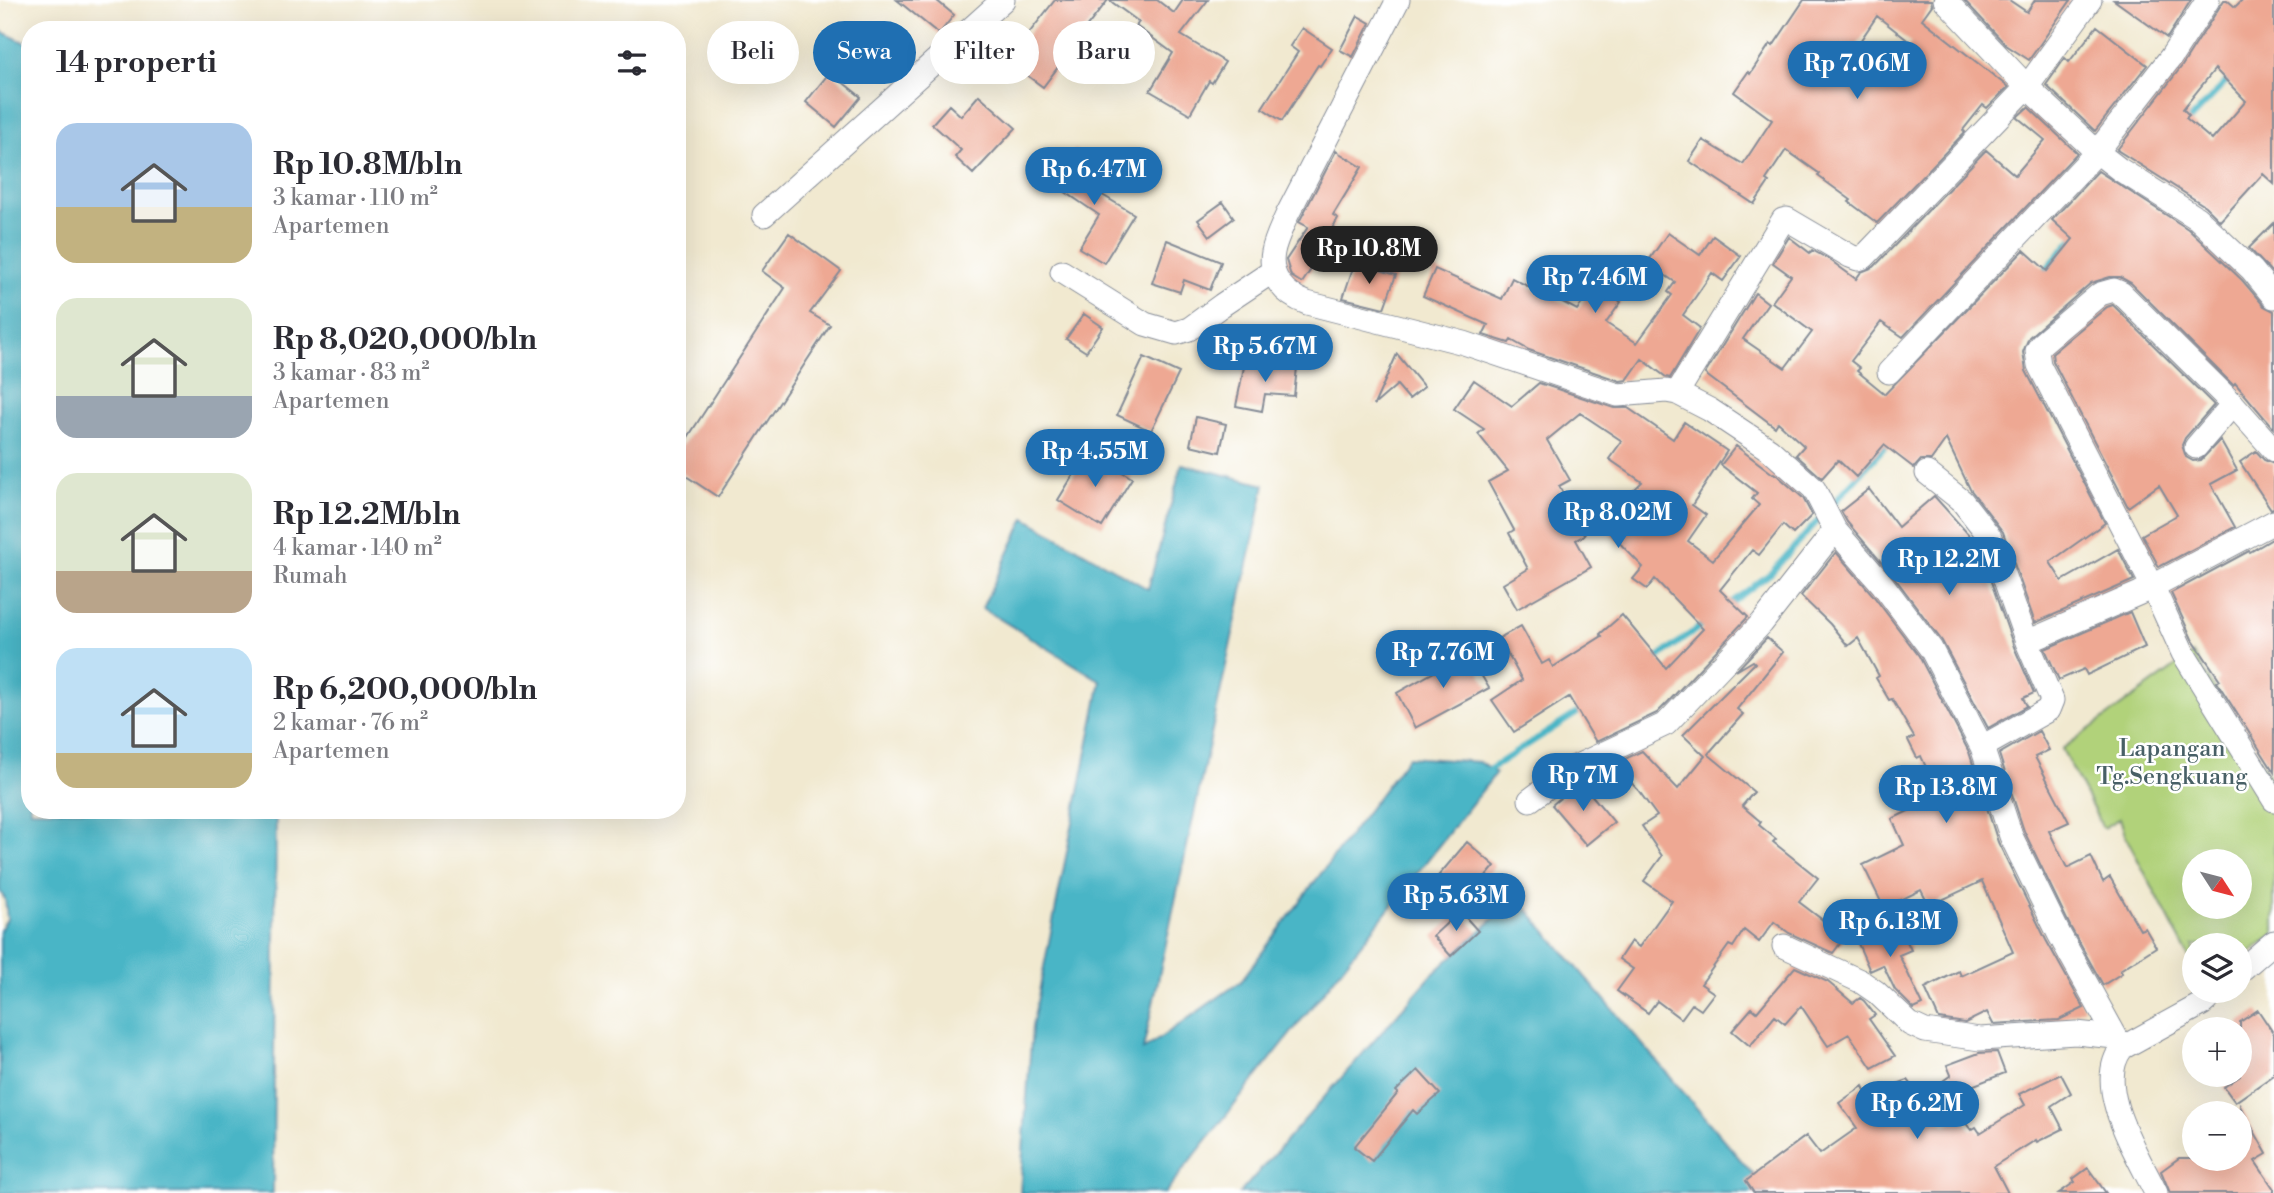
<!DOCTYPE html>
<html lang="id">
<meta charset="utf-8">
<style>
:root{--surface:#fff;--page:#f2f2f3;--text:#2b2b33;--muted:#7c7c81;--accent:#1f6fb2}
body{margin:0;font-family:"Libre Bodoni",serif;background:var(--page);color:var(--text);height:100vh;display:flex;flex-direction:column;font-size:26px;white-space:nowrap}
*{box-sizing:border-box;margin:0}
p{font-size:23px;color:var(--muted)}
.icon{flex:none;width:38px;height:38px;fill:none;stroke:currentColor;stroke-width:2;stroke-linecap:round;stroke-linejoin:round}
.map{position:relative;flex:1;overflow:hidden}
.panel{position:absolute;left:21px;top:21px;width:665px;height:798px;display:flex;flex-direction:column;background:var(--surface);border-radius:28px;box-shadow:0 7px 28px #0002}
.panel>*{flex:none}
.banner{position:absolute;left:707px;top:21px;width:665px;height:63px;display:flex;gap:14px}
.needle{width:46px;rotate:126deg}
.fabs{position:absolute;left:2182px;top:849px;display:grid;gap:14px}
.fabs a{display:grid;place-items:center;width:70px;height:70px;border-radius:50%;background:var(--surface);box-shadow:0 7px 28px #0002;font-size:35px}
.price{position:absolute;translate:-50% -60px;padding:0 16px;border-radius:24px;background:var(--accent);color:#fff;font-size:23px;line-height:46px;filter:drop-shadow(0 2px 4px #0008)}
.price::after{content:'';position:absolute;left:50%;top:42px;width:21px;height:16px;margin-left:-10px;background:inherit;clip-path:polygon(0 0,100% 0,50% 100%)}
.price.selected{background:#222;color:#fff}
ul{padding:0;list-style:none}
li{display:flex;align-items:center;gap:21px;height:175px;padding:0 35px}
li span{display:grid;place-items:center;flex:none;width:196px;height:140px;border-radius:21px;color:#555}
li>.icon{margin-inline-start:auto}
span .icon{width:84px;height:84px;fill:#fffc;stroke-width:1}
li b{font-size:30px}
h2{display:flex;justify-content:space-between;align-items:center;height:84px;padding:0 35px;font-size:30px}
.tag{padding:0 24px;border-radius:32px;background:var(--surface);box-shadow:0 7px 28px #0002;font-size:24px;line-height:63px}
.tag.selected{background:var(--accent);color:#fff}
.map>svg:first-child{display:block}
</style>
<div class="map">
<svg width="2274" height="1193" viewBox="0 0 2274 1193">
<rect width="100%" height="100%" fill="#fff"/>
<filter id="ink" filterUnits="userSpaceOnUse"><feTurbulence type="fractalNoise" baseFrequency=".0143" numOctaves="2"/><feDisplacementMap in="SourceGraphic" scale="14" xChannelSelector="R" yChannelSelector="G"/><feConvolveMatrix kernelMatrix="1 2 1 2 8 2 1 2 1" color-interpolation-filters="sRGB"/></filter>
<filter id="wash" filterUnits="userSpaceOnUse"><feTurbulence type="fractalNoise" baseFrequency=".00686" numOctaves="4" result="noise"/><feDisplacementMap in="SourceGraphic" scale="28" xChannelSelector="R" yChannelSelector="G"/><feGaussianBlur stdDeviation="1.57" result="paint"/><feColorMatrix in="noise" values="0 0 0 0 0 0 0 0 0 0 0 0 0 0 0 0 0 1.4 0 .05"/><feComposite in="paint" operator="in"/></filter>
<g filter="url(#wash)">
<rect width="100%" height="100%" fill="#f1e9d0"/>
<path fill="#b1d27a" stroke="#66806c" stroke-width="2" fill-rule="evenodd" d="M 2193,654 L 2274,783 L 2274,934 L 2240,962 L 2240,945 L 2194,945 L 2194,967 L 2125,835 L 2120,818 L 2103,828 L 2062,749 ZM 2194,861 L 2240,861 L 2240,906 L 2194,906 Z"/>
<path fill="#49b5c6" stroke="#327292" stroke-width="2" d="M 0,31 L 30,45 L 30,810 L 276,810 L 273,1193 L 0,1193 L 0,930 L 7,919 L 5,899 L 0,892 Z
M 1182,464 L 1265,485 L 1143,1050 L 1240,982 L 1408,757 L 1480,762 L 1496,773 L 1165,1193 L 1020,1193 L 1032,1027 L 1101,681 L 982,608 L 1025,518 L 1148,589 Z
M 1517,897 L 1769,1193 L 1240,1193 L 1432,975 Z"/>
<g fill="none" stroke-linecap="round" stroke-linejoin="round">
<path stroke="#49b5c6" stroke-width="6" d="M 2184,126 L 2231,77
M 2041,275 L 2078,233
M 1830,507 L 1889,442
M 1727,606 L 1771,573 L 1823,515
M 1652,662 L 1705,623
M 1490,769 L 1585,708"/>
</g>
<g id="blocks">
<path fill="#eea893" fill-rule="evenodd" d="M 897,0 L 936,0 L 954,15 L 939,34 Z
M 1055,0 L 1108,0 L 1059,62 L 1061,63 L 1043,87 L 995,52 L 1013,28 L 1026,37 Z
M 1109,0 L 1157,0 L 1174,13 L 1183,0 L 1208,0 L 1181,35 L 1225,62 L 1212,83 L 1209,81 L 1190,114 L 1150,91 L 1173,53 L 1136,26 L 1139,22 Z
M 1804,0 L 1931,0 L 1932,5 L 1922,19 L 2008,87 L 1987,108 L 1983,105 L 1963,130 L 1965,132 L 1877,223 L 1849,202 L 1851,200 L 1818,176 L 1820,174 L 1786,150 L 1766,180 L 1769,182 L 1754,204 L 1689,161 L 1703,140 L 1743,164 L 1772,120 L 1734,92 L 1748,72 L 1750,74 L 1770,44 L 1773,46 ZM 1877,16 L 1911,43 L 1882,83 L 1848,59 Z
M 1964,0 L 2009,0 L 2027,12 L 2035,0 L 2071,0 L 2029,60 L 2006,45 Z
M 2114,0 L 2191,0 L 2167,38 Z
M 2224,0 L 2227,0 L 2235,7 L 2242,0 L 2274,0 L 2274,184 L 2263,174 L 2220,221 L 2205,206 L 2117,150 L 2182,66 ZM 2215,69 L 2246,101 L 2212,140 L 2186,118 L 2189,115 L 2183,109 Z
M 1358,16 L 1370,23 L 1353,57 L 1340,50 Z
M 868,25 L 885,36 L 875,51 L 858,40 Z
M 2097,26 L 2147,65 L 2095,131 L 2046,85 L 2065,58 L 2069,62 Z
M 1302,28 L 1332,48 L 1320,66 L 1318,65 L 1282,121 L 1262,108 L 1298,52 L 1290,46 Z
M 830,72 L 861,97 L 836,127 L 806,102 Z
M 979,95 L 1016,128 L 973,174 L 955,157 L 961,150 L 932,124 L 949,105 L 961,116 Z
M 2028,107 L 2077,153 L 1903,337 L 1881,322 L 1851,361 L 1860,368 L 1857,371 L 1885,394 L 2024,250 L 2047,271 L 2073,239 L 2052,220 L 2098,171 L 2188,229 L 2242,280 L 2264,306 L 2274,311 L 2274,429 L 2235,383 L 2233,385 L 2131,283 L 2120,277 L 2110,277 L 2091,283 L 2029,337 L 2023,352 L 2026,371 L 2105,523 L 2050,562 L 2062,581 L 2118,549 L 2134,580 L 2035,623 L 2003,532 L 1970,489 L 1946,439 L 1931,460 L 1921,460 L 1914,468 L 1884,445 L 1856,477 L 1838,460 L 1822,478 L 1796,455 L 1804,446 L 1778,422 L 1775,427 L 1705,374 L 1755,293 L 1768,303 L 1743,339 L 1785,368 L 1812,332 L 1772,302 L 1791,276 L 1773,263 L 1789,237 L 1810,253 L 1812,250 L 1830,260 L 1856,279 L 1861,272 L 1874,267 L 1986,150 L 2015,175 L 2045,140 L 2017,117 Z
M 1075,150 L 1097,166 L 1084,184 L 1134,214 L 1104,263 L 1079,248 L 1099,215 L 1052,183 Z
M 1336,151 L 1362,167 L 1333,215 L 1338,218 L 1318,254 L 1320,256 L 1302,283 L 1291,276 L 1286,260 L 1308,227 L 1299,222 Z
M 1223,202 L 1234,218 L 1210,236 L 1198,220 Z
M 2274,223 L 2274,275 L 2249,248 Z
M 789,233 L 841,271 L 810,313 L 830,325 L 718,497 L 677,470 L 677,454 L 785,288 L 762,271 Z
M 1668,233 L 1700,255 L 1713,236 L 1741,256 L 1723,281 L 1712,273 L 1683,315 L 1700,328 L 1670,378 L 1666,377 L 1642,359 L 1627,380 L 1620,381 L 1529,350 L 1511,340 L 1509,343 L 1483,335 L 1488,325 L 1423,296 L 1435,269 L 1502,299 L 1512,278 L 1539,292 L 1540,290 L 1577,310 L 1596,284 L 1621,302 L 1606,323 L 1637,343 L 1672,295 L 1668,292 L 1675,282 L 1647,263 Z
M 1167,240 L 1221,262 L 1210,290 L 1184,280 L 1180,292 L 1152,283 Z
M 1355,262 L 1396,275 L 1384,308 L 1343,298 Z
M 2113,305 L 2214,405 L 2185,438 L 2182,445 L 2186,457 L 2193,461 L 2201,460 L 2220,440 L 2237,470 L 2211,484 L 2235,527 L 2159,567 L 2142,535 L 2177,515 L 2159,485 L 2128,507 L 2053,361 L 2052,353 L 2107,307 Z
M 1084,314 L 1103,327 L 1086,352 L 1066,339 Z
M 1397,354 L 1424,387 L 1409,399 L 1397,385 L 1374,405 Z
M 1144,357 L 1179,373 L 1151,431 L 1117,415 Z
M 1245,362 L 1272,367 L 1273,364 L 1297,367 L 1294,396 L 1265,394 L 1262,411 L 1236,406 Z
M 1474,380 L 1512,406 L 1539,383 L 1614,408 L 1628,408 L 1673,439 L 1684,422 L 1727,451 L 1692,505 L 1706,515 L 1688,541 L 1713,560 L 1759,505 L 1752,499 L 1757,493 L 1721,465 L 1736,446 L 1773,474 L 1774,473 L 1778,476 L 1803,498 L 1812,515 L 1793,534 L 1783,525 L 1759,555 L 1752,550 L 1720,590 L 1748,617 L 1668,702 L 1657,713 L 1596,742 L 1569,697 L 1514,732 L 1492,700 L 1522,680 L 1499,638 L 1521,626 L 1542,664 L 1549,660 L 1553,667 L 1602,636 L 1600,634 L 1622,615 L 1666,668 L 1703,629 L 1655,579 L 1647,589 L 1633,579 L 1643,567 L 1600,523 L 1642,482 L 1609,459 L 1622,441 L 1580,413 L 1547,440 L 1570,480 L 1559,486 L 1585,535 L 1576,540 L 1591,567 L 1517,609 L 1503,584 L 1528,569 L 1509,533 L 1514,530 L 1488,482 L 1508,471 L 1478,434 L 1484,429 L 1454,409 Z
M 1196,417 L 1226,424 L 1220,452 L 1190,445 Z
M 1088,451 L 1132,478 L 1102,527 L 1058,500 Z
M 2256,451 L 2264,460 L 2274,464 L 2274,508 L 2271,509 L 2240,462 Z
M 1869,489 L 1898,527 L 1934,496 L 1978,545 L 2014,647 L 2034,693 L 2023,698 L 2027,706 L 1988,728 L 1942,641 L 1894,577 L 1847,522 L 1841,511 Z
M 2274,538 L 2274,772 L 2217,682 L 2220,680 L 2192,639 L 2171,593 L 2249,551 L 2250,552 Z
M 1836,552 L 1872,594 L 1919,656 L 1969,752 L 1998,842 L 2046,940 L 2084,1008 L 2059,1020 L 1993,1024 L 1987,1012 L 1965,1023 L 1939,1019 L 1925,988 L 1959,971 L 1961,976 L 2013,952 L 1982,881 L 1929,906 L 1921,890 L 1884,908 L 1863,865 L 1904,845 L 1892,819 L 1939,796 L 1921,756 L 1917,758 L 1908,740 L 1914,737 L 1892,699 L 1889,700 L 1876,678 L 1879,676 L 1858,638 L 1848,646 L 1830,624 L 1801,596 Z
M 2130,612 L 2145,647 L 2087,675 L 2084,669 L 2059,680 L 2045,649 Z
M 1767,638 L 1783,652 L 1737,709 L 1743,714 L 1708,754 L 1754,792 L 1742,806 L 1761,822 L 1759,825 L 1776,839 L 1773,842 L 1818,878 L 1799,902 L 1845,937 L 1833,953 L 1789,933 L 1774,922 L 1759,942 L 1744,930 L 1733,947 L 1729,945 L 1701,984 L 1714,993 L 1701,1010 L 1692,1004 L 1681,1019 L 1657,1001 L 1648,1013 L 1617,991 L 1633,969 L 1619,959 L 1631,941 L 1639,947 L 1672,901 L 1644,881 L 1662,856 L 1642,826 L 1657,816 L 1638,790 L 1614,764 L 1642,751 L 1678,789 L 1705,756 L 1683,735 L 1755,663 L 1753,661 L 1736,671 Z
M 1468,653 L 1489,688 L 1415,728 L 1397,693 Z
M 2039,731 L 2049,750 L 2035,757 L 2069,822 L 2049,831 L 2067,868 L 2091,856 L 2103,882 L 2110,877 L 2140,930 L 2145,928 L 2156,947 L 2120,970 L 2122,973 L 2103,985 L 2071,928 L 2024,831 L 1999,754 Z
M 1580,781 L 1614,822 L 1586,845 L 1552,805 Z
M 1467,842 L 1495,866 L 1462,905 L 1434,881 Z
M 1460,911 L 1478,931 L 1451,956 L 1433,936 Z
M 1897,920 L 1911,950 L 1899,955 L 1923,1005 L 1914,1009 L 1895,990 L 1883,965 L 1870,971 L 1856,939 Z
M 1795,967 L 1828,982 L 1853,1003 L 1860,998 L 1864,1001 L 1875,1015 L 1869,1019 L 1895,1056 L 1872,1068 L 1849,1034 L 1828,1046 L 1801,1006 L 1785,1024 L 1775,1016 L 1750,1046 L 1732,1031 L 1752,1008 L 1757,1012 Z
M 2258,1010 L 2274,1034 L 2274,1075 L 2235,1102 L 2224,1087 L 2240,1076 L 2240,1022 Z
M 1997,1052 L 2005,1073 L 1928,1103 L 1945,1126 L 1961,1117 L 1971,1130 L 1976,1127 L 1980,1133 L 2025,1105 L 2019,1094 L 2061,1074 L 2071,1093 L 2051,1106 L 2063,1129 L 2037,1142 L 2036,1140 L 1994,1166 L 2008,1193 L 1754,1193 L 1746,1181 L 1806,1136 L 1820,1154 L 1857,1128 L 1839,1103 L 1863,1086 L 1867,1095 L 1908,1080 L 1921,1097 L 1951,1075 L 1947,1065 L 1979,1053 Z
M 1418,1070 L 1440,1094 L 1417,1114 L 1413,1110 L 1372,1161 L 1354,1147 L 1398,1093 L 1396,1091 Z
M 2240,1106 L 2267,1154 L 2255,1161 L 2274,1189 L 2274,1193 L 2170,1193 L 2161,1171 L 2179,1158 L 2240,1158 Z
M 2088,1168 L 2106,1193 L 2059,1193 L 2075,1182 L 2073,1179 Z"/>
</g>
</g>
<g filter="url(#ink)">
<use href="#blocks" fill-opacity="0" stroke="#868c97" stroke-width="2"/>
<g fill="none" stroke-linecap="round" stroke-linejoin="round">
<defs>
<path id="minor" d="M 1398,0 L 1287,215 C 1282,227 1275,240 1273,252 C 1268,277 1285,295 1307,303 L 1464,343 L 1618,395 L 1666,391 L 1677,393 L 1710,410 L 1770,450 L 1814,489 L 1835,530 L 1883,585 L 1931,649 L 1982,747 L 2011,836 L 2059,934 L 2122,1048 L 2202,1004 L 2218,990
M 1945,0 L 2027,87 L 2097,152 L 2119,169 L 2197,218 L 2252,270 L 2274,297
M 764,215 L 1003,0
M 1062,272 L 1145,324 L 1176,333 L 1189,329 L 1222,305 L 1273,271
M 1889,372 L 2097,152 L 2171,57 L 2208,0
M 1677,393 L 1783,220 L 1787,219 L 1850,256 L 1858,259 L 1864,257 L 2027,87 L 2090,0
M 2233,404 L 2274,450
M 2196,447 L 2233,404 L 2121,293 L 2114,290 L 2100,294 L 2041,344 L 2037,351 L 2039,365 L 2152,585 L 2183,653 L 2274,800
M 1927,473 L 1962,501 L 1990,537 L 2027,642 L 2052,700 L 2048,710 L 1982,747
M 2027,642 L 2140,593 L 2274,522
M 1530,800 L 1573,768 L 1666,724 L 1762,623 L 1835,530
M 1784,946 L 1860,981 L 1876,992 L 1910,1024 L 1925,1031 L 1980,1039 L 2076,1033 L 2115,1037
M 2240,971 L 2274,942
M 2122,1048 C 2092,1086 2138,1155 2156,1193"/>
</defs>
<use href="#minor" stroke="#868c97" stroke-width="25"/>
<use href="#minor" stroke="#fff" stroke-width="23"/>
</g>
</g>
<g text-anchor="middle" dominant-baseline="central" stroke-width="5" stroke-linejoin="round" paint-order="stroke">
<g font-size="24" fill="#486066" stroke="#fff">
<text x="2172" y="749">Lapangan<tspan x="2172" dy="28">Tg.Sengkuang</tspan></text>
</g>
</g>
</svg>
<div class="fabs">
<a><svg class="needle" viewBox="-14 -14 28 28"><path d="M0-13l5 13h-10z" fill="#e53935"/><path d="M0 13l5-13h-10z" fill="#7c7c81"/></svg></a>
<a><svg class="icon" aria-label="layers" viewBox="0 0 24 24"><path d="M12 4l9 5-9 5-9-5zM3 14l9 5 9-5"/></svg></a>
<a>+</a>
<a>−</a>
</div>
<b class="price" style="left:1857px;top:101px">Rp 7.06M</b>
<b class="price" style="left:1094px;top:207px">Rp 6.47M</b>
<b class="price selected" style="left:1369px;top:286px">Rp 10.8M</b>
<b class="price" style="left:1595px;top:315px">Rp 7.46M</b>
<b class="price" style="left:1265px;top:384px">Rp 5.67M</b>
<b class="price" style="left:1095px;top:489px">Rp 4.55M</b>
<b class="price" style="left:1618px;top:550px">Rp 8.02M</b>
<b class="price" style="left:1949px;top:597px">Rp 12.2M</b>
<b class="price" style="left:1443px;top:690px">Rp 7.76M</b>
<b class="price" style="left:1583px;top:813px">Rp 7M</b>
<b class="price" style="left:1946px;top:825px">Rp 13.8M</b>
<b class="price" style="left:1456px;top:933px">Rp 5.63M</b>
<b class="price" style="left:1890px;top:959px">Rp 6.13M</b>
<b class="price" style="left:1917px;top:1141px">Rp 6.2M</b>
<div class="banner">
<a class="tag">Beli</a>
<a class="tag selected">Sewa</a>
<a class="tag">Filter</a>
<a class="tag">Baru</a>
</div>
<section class="panel">
<h2>14 properti<svg class="icon" aria-label="filters" viewBox="0 0 24 24"><path d="M4 7h16M4 17h16"/><circle cx="9" cy="7" r="2"/><circle cx="15" cy="17" r="2"/></svg></h2>
<ul>
<li><span style="background:linear-gradient(#a9c7e8 60%,#c2b280 0)"><svg class="icon" aria-label="home" viewBox="0 0 24 24"><path d="M3 11l9-7 9 7M6 9v11h12V9"/></svg></span><div><b>Rp 10.8M/bln</b><p>3 kamar · 110 m²</p><p>Apartemen</p></div></li>
<li><span style="background:linear-gradient(#dfe7d0 70%,#9aa5b1 0)"><svg class="icon" aria-label="home" viewBox="0 0 24 24"><path d="M3 11l9-7 9 7M6 9v11h12V9"/></svg></span><div><b>Rp 8,020,000/bln</b><p>3 kamar · 83 m²</p><p>Apartemen</p></div></li>
<li><span style="background:linear-gradient(#dfe7d0 70%,#b9a48a 0)"><svg class="icon" aria-label="home" viewBox="0 0 24 24"><path d="M3 11l9-7 9 7M6 9v11h12V9"/></svg></span><div><b>Rp 12.2M/bln</b><p>4 kamar · 140 m²</p><p>Rumah</p></div></li>
<li><span style="background:linear-gradient(#bfe0f5 75%,#c2b280 0)"><svg class="icon" aria-label="home" viewBox="0 0 24 24"><path d="M3 11l9-7 9 7M6 9v11h12V9"/></svg></span><div><b>Rp 6,200,000/bln</b><p>2 kamar · 76 m²</p><p>Apartemen</p></div></li>
</ul>
</section>
</div>
